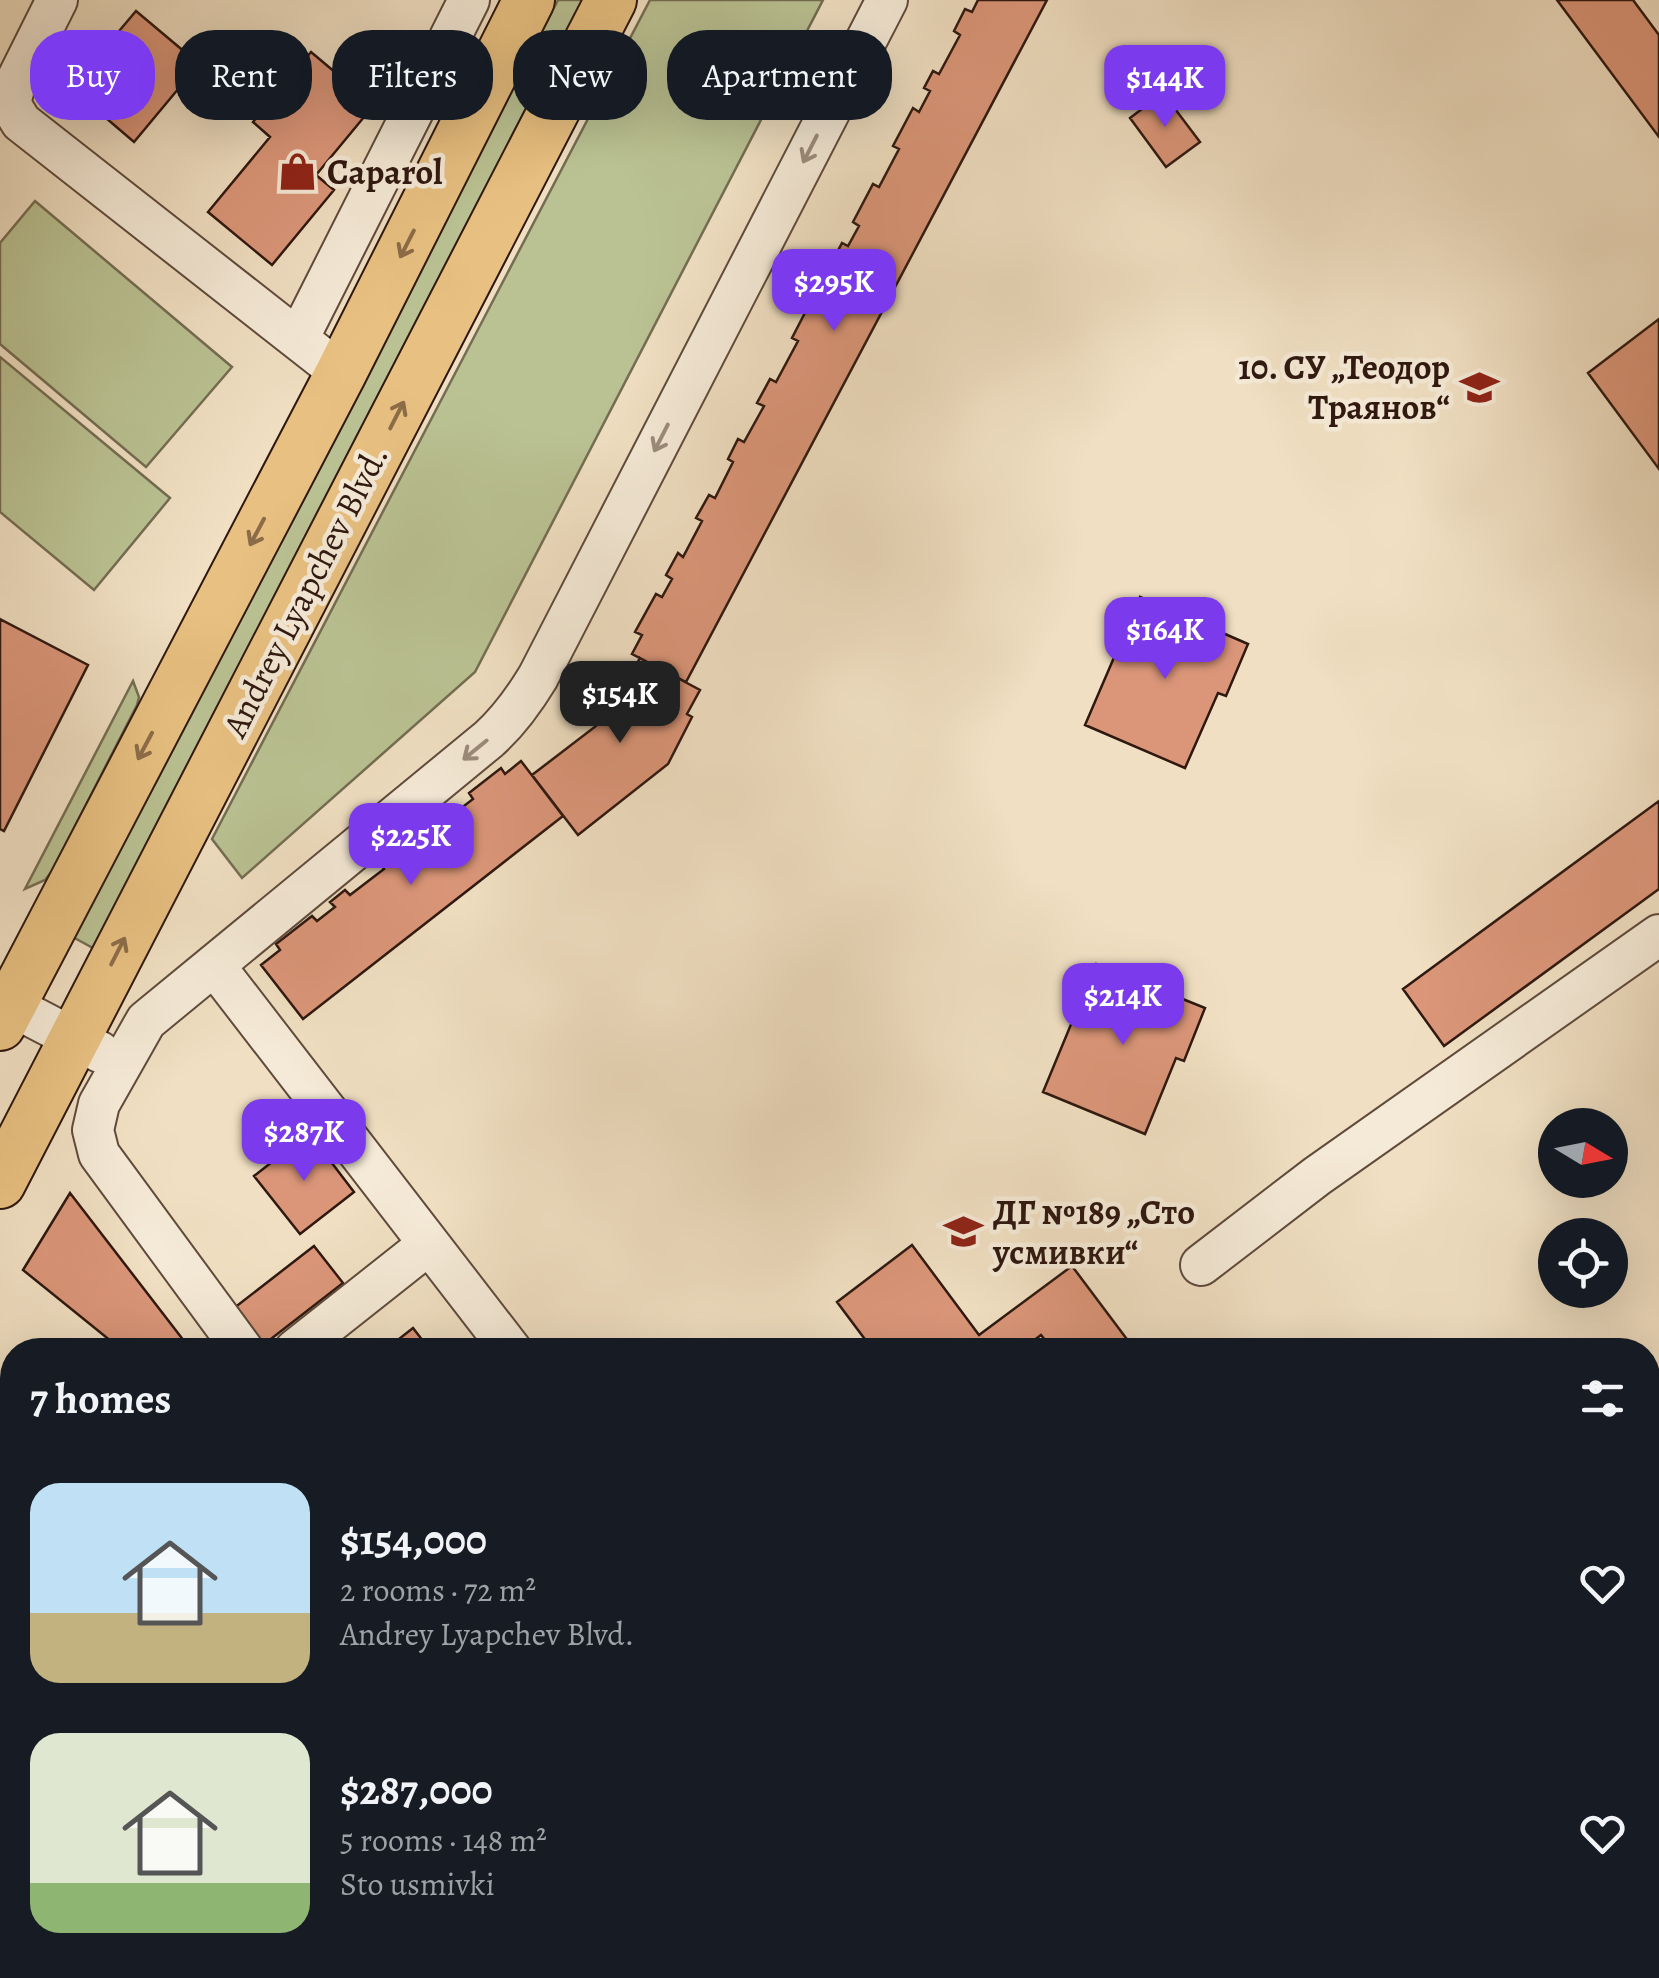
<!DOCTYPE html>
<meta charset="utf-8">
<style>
:root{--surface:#171b24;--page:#242831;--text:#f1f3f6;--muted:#9ea1a6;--accent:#7c3aed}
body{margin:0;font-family:Alegreya,serif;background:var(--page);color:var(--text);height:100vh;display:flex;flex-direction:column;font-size:38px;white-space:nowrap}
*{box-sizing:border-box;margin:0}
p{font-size:32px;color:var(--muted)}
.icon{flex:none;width:55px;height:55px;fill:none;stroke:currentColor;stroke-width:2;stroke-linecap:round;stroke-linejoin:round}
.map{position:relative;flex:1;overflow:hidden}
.side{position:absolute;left:0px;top:1338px;width:1660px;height:642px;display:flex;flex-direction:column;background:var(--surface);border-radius:40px 40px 0 0;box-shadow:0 10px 40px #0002}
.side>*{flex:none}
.top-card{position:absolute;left:30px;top:30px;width:1000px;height:90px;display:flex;gap:20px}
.needle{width:65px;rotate:100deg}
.buttons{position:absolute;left:1538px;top:1108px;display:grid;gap:20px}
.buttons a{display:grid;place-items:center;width:90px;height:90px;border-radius:50%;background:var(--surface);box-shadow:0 10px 40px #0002;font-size:50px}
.price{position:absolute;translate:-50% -85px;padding:0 22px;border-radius:20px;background:var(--accent);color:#fff;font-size:32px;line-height:65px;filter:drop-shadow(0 2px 5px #0008)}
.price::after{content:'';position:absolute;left:50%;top:60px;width:30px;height:22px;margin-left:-15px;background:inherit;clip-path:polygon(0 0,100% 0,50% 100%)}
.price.current{background:#222;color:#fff}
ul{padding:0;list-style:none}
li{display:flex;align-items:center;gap:30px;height:250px;padding:0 30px}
li span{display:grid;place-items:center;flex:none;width:280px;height:200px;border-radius:30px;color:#555}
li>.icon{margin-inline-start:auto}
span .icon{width:120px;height:120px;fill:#fffc;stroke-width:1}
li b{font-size:42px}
h2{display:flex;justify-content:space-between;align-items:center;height:120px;padding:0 30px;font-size:42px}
.pill{padding:0 35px;border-radius:40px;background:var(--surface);box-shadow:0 10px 40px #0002;font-size:35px;line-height:90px}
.pill.current{background:var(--accent);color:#fff}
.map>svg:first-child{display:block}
</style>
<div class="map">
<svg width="1659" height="1978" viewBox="0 0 1659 1978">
<rect width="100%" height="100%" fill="#f0dfc2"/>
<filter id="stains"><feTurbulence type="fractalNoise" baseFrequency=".002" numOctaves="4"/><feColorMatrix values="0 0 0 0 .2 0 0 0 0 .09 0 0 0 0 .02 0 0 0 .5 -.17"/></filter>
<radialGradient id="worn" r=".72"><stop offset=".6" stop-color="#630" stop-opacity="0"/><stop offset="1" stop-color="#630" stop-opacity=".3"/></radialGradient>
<path fill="#bac293" stroke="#746d52" stroke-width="2.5" d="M 558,0 L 583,0 L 93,948 L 71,936 Z
M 650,0 L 823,0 L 475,672 L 242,878 L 212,839 Z
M 35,201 L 232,367 L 146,467 L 0,344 L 0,243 Z
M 0,357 L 170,498 L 94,590 L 0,512 Z
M 133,681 L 139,697 L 137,705 L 52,871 L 45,880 L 25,889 Z
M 1401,1968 L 1498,1968 L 1483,1978 L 1387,1978 Z"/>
<path fill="#db9679" stroke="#2f1810" stroke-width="2.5" d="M 978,0 L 1047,0 L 686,682 L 632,654 L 642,635 L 635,632 L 656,594 L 662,597 L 672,579 L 666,575 L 678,553 L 683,557 L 702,521 L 696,518 L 709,495 L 715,498 L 733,462 L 728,459 L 738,439 L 744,442 L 764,406 L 757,403 L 770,379 L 776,382 L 798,341 L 792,338 L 810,303 L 817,306 L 836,269 L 830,266 L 842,243 L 848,246 L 859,226 L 853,222 L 873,184 L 879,187 L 899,149 L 893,146 L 913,108 L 919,112 L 930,91 L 924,88 L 933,71 L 939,74 L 960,35 L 954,31 L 965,9 L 972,12 Z
M 1557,0 L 1633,0 L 1659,35 L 1659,137 Z
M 136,11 L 199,64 L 134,142 L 71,88 Z
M 311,52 L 374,105 L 316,175 L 334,190 L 272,265 L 208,212 L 270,137 L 253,122 Z
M 1163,93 L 1200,142 L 1166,167 L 1130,118 Z
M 1659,319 L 1659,469 L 1588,373 Z
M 1140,597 L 1248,644 L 1226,696 L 1218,693 L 1185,768 L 1085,725 Z
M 0,619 L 88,665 L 4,831 L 0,829 Z
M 640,658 L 700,690 L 687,714 L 692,717 L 668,764 L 578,835 L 532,775 L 596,726 L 622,676 L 628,680 Z
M 521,761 L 563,816 L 303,1019 L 261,965 L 280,950 L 276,944 L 312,916 L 317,921 L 335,907 L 330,902 L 345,890 L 350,895 L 384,869 L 380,863 L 399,848 L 403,854 L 419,841 L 415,836 L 451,807 L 455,813 L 473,799 L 469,793 L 501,768 L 505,774 Z
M 1659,801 L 1659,889 L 1444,1046 L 1403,989 Z
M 1096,964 L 1205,1008 L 1184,1061 L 1176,1058 L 1145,1134 L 1043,1092 Z
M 309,1133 L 354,1192 L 300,1234 L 254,1176 Z
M 70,1193 L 191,1350 L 122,1350 L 23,1270 Z
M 912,1245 L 979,1335 L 1072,1266 L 1135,1350 L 1053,1350 L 1041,1335 L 1021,1350 L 873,1350 L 837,1302 Z
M 314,1246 L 343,1283 L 258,1349 L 229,1312 Z
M 413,1328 L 430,1350 L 385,1350 Z
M 1659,1410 L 1659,1490 L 1648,1498 L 1648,1419 Z
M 0,1455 L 12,1458 L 12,1592 L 0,1590 Z
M 12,1843 L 12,1968 L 60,1968 L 66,1976 L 94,1978 L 0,1978 L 0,1853 Z
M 531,1968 L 607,1968 L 608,1978 L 523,1978 Z
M 790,1968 L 843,1968 L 829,1978 L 798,1978 Z
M 1003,1968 L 1102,1968 L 1111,1978 L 1002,1978 L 1008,1973 Z"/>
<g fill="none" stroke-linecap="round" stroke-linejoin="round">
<defs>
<path id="minor" d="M 57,0 L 15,84 L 10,104 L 21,122 L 341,373
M 298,339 L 469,0
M 214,965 L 511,1350
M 0,1000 L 100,1052
M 1201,1265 L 1317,1176 L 1659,935
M 243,1350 L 99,1154 L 93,1130 L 99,1104 L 146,1021 L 489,739 C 510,720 524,700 538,677 L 887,0
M 295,1350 L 429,1244
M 1648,1607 L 1659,1599
M 1152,1968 L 1160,1978
M 903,1978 L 917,1968
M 1212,1978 L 1226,1968"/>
<path id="major" d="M 0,1025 L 341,373 L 529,0
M 0,1183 L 611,0
M 1648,1758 L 1659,1749
M 1648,1892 L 1659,1884
M 1348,1978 L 1362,1968
M 1530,1978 L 1544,1968"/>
</defs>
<use href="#minor" stroke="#5f4a3c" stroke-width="44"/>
<use href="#major" stroke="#2f1810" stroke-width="54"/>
<use href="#minor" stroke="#f5ead7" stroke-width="40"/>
<use href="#major" stroke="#e8c081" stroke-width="50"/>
</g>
<defs><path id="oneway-shaft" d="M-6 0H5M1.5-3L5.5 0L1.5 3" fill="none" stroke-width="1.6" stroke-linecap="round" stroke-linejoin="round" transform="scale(2.5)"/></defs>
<g stroke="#9c8c7d">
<use href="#oneway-shaft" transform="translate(810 149) rotate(117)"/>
<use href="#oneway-shaft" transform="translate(661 438) rotate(117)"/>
<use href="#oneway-shaft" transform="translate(475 750) rotate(141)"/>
</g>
<g stroke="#8c6c48">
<use href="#oneway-shaft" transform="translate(407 244) rotate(117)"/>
<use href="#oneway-shaft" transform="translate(397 415) rotate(-63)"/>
<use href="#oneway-shaft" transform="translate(257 532) rotate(118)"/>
<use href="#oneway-shaft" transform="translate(145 746) rotate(118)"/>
<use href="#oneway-shaft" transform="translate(118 951) rotate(-63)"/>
</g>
<defs>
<symbol id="shop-bare" viewBox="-9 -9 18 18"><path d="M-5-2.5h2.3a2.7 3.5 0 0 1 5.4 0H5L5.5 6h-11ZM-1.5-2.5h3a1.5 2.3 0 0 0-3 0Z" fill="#8f2418" stroke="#f5ead7" stroke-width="2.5" paint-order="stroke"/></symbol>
<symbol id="school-bare" viewBox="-9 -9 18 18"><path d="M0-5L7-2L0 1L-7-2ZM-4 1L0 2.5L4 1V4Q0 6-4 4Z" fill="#8f2418" stroke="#f5ead7" stroke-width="2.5" paint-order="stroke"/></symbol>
</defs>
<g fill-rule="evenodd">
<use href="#shop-bare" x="270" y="144" width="55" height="55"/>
<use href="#school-bare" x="1452" y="360" width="55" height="55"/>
<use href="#school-bare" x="936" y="1204" width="55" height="55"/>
</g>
<g text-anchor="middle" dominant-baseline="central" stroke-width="9" stroke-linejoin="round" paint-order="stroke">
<g font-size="35" font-weight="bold" fill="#2f1810" stroke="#f5ead7" text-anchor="start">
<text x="327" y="172">Caparol</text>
<text x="1450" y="367" text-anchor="end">10. СУ „Теодор<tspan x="1450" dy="40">Траянов“</tspan></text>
<text x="993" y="1212">ДГ №189 „Сто<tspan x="993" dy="40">усмивки“</tspan></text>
</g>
<g font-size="35" fill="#2f1810" stroke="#f5ead7">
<text transform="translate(305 591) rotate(-63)">Andrey Lyapchev Blvd.</text>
</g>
</g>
<rect width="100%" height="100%" filter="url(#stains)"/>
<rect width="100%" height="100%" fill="url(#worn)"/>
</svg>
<div class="buttons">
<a><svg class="needle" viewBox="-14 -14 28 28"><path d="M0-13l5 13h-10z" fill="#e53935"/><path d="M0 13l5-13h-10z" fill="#9ea1a6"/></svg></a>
<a><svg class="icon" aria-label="locate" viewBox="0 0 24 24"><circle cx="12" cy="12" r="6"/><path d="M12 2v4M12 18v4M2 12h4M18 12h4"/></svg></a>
</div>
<b class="price" style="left:1165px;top:130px">$144K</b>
<b class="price" style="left:834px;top:334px">$295K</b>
<b class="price" style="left:1165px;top:682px">$164K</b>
<b class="price current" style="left:620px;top:746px">$154K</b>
<b class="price" style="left:411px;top:888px">$225K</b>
<b class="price" style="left:1123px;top:1048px">$214K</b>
<b class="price" style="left:304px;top:1184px">$287K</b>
<div class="top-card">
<a class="pill current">Buy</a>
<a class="pill">Rent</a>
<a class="pill">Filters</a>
<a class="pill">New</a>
<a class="pill">Apartment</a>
</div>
<section class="side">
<h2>7 homes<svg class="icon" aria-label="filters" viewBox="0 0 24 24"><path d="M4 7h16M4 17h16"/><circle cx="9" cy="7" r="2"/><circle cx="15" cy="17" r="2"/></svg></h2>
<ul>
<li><span style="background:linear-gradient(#bfe0f5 65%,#c2b280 0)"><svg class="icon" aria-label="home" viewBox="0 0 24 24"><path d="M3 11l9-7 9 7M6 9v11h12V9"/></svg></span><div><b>$154,000</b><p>2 rooms · 72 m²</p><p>Andrey Lyapchev Blvd.</p></div><svg class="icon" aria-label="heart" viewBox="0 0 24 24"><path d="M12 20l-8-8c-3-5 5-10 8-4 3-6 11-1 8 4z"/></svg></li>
<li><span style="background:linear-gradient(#dfe7d0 75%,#8fb573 0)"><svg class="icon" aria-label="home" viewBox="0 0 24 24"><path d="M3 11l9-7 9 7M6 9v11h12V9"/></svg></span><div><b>$287,000</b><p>5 rooms · 148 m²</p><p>Sto usmivki</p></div><svg class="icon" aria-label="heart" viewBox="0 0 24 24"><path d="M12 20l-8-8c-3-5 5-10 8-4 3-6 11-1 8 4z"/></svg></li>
</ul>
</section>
</div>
